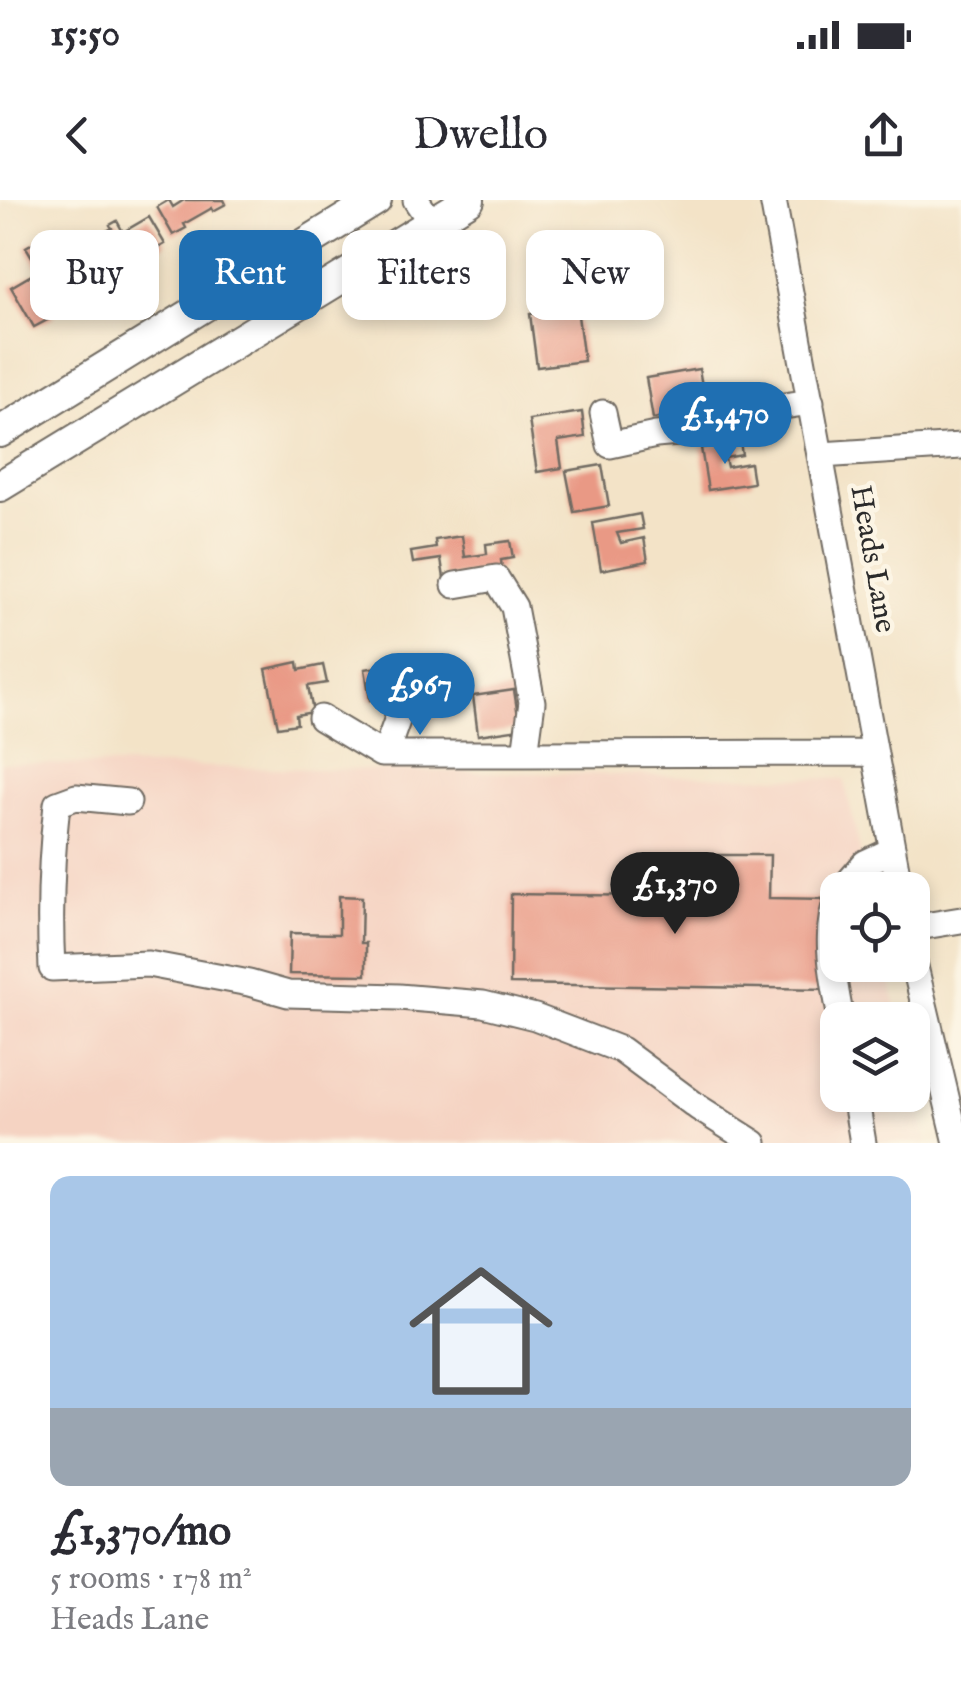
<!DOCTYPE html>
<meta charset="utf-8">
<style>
:root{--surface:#fff;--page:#f7f7f7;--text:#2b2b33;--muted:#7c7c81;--accent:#1f6fb2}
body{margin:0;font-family:"IM FELL English",serif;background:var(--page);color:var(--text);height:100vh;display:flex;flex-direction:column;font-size:38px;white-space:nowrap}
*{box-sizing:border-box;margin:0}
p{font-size:32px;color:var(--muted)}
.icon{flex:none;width:55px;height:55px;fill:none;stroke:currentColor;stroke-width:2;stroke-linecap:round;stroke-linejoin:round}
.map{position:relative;height:943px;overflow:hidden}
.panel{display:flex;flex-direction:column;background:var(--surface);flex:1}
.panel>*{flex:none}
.guide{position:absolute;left:30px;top:30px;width:902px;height:90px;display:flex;gap:20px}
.buttons{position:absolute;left:820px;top:672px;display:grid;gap:20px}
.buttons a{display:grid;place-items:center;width:110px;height:110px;border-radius:20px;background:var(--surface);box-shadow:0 5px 15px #0003;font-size:50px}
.price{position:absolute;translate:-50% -85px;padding:0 22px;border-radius:35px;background:var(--accent);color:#fff;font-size:32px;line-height:65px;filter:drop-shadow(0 2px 5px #0008)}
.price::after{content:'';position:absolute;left:50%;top:60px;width:30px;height:22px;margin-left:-15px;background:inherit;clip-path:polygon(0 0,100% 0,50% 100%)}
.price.on{background:#222;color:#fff}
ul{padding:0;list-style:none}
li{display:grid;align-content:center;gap:20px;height:530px;padding:0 50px}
li span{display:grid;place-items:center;height:310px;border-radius:20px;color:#555}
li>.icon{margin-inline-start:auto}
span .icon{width:180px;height:180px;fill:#fffc;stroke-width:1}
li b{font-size:42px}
.tag{padding:0 35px;border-radius:20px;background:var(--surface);box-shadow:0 5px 15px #0003;font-size:35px;line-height:90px}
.tag.on{background:var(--accent);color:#fff}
.status{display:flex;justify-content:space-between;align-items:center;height:70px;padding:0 50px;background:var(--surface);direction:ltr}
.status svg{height:28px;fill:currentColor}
header{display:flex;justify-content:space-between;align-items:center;height:130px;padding:0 50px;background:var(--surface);font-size:45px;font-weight:600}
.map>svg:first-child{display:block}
</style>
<div class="status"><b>15:50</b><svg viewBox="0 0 49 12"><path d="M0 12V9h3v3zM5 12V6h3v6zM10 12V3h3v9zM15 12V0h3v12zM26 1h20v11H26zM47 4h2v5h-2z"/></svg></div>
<header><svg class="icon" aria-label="back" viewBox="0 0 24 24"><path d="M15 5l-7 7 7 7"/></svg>Dwello<svg class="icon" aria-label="share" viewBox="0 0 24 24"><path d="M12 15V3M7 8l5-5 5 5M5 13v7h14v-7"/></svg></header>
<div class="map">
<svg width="961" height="943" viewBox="0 0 961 943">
<rect width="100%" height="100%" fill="#fcf5e5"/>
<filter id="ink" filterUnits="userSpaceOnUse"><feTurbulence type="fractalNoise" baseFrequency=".01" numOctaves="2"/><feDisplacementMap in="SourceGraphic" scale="20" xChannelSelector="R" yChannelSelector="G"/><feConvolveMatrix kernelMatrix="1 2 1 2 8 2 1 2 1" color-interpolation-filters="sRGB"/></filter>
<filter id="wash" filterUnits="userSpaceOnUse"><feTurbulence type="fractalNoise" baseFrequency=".0048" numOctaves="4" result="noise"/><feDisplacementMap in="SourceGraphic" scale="40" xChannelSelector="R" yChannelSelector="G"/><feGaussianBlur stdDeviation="2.25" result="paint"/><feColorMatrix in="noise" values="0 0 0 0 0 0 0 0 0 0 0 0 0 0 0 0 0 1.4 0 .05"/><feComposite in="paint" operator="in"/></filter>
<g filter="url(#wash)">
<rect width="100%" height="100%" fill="#f3e3c7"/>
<path fill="#f5d3c2" d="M 0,563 L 844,579 L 869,690 L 838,690 L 838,765 L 886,765 L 899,820 L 838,820 L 838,895 L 912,895 L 913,880 L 927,943 L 0,943 Z"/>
<g id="blocks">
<path fill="#e99985" d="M 169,0 L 173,7 L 184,0 L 224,0 L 226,4 L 213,11 L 212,8 L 184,24 L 186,28 L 173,35 L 157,7 Z
M 149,17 L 165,44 L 125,67 L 123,64 L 113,70 L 115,75 L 98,85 L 90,71 L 97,67 L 89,52 L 110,40 L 105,32 L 112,28 L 110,25 L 117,21 L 123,32 Z
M 38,40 L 53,65 L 41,72 L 26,47 Z
M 35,73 L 40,81 L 50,75 L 67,104 L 51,113 L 53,117 L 34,127 L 11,87 Z
M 577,108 L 584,161 L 537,167 L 530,114 Z
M 699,169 L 706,208 L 686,211 L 683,196 L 670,198 L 673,215 L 653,219 L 646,178 Z
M 582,212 L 585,237 L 558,241 L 562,268 L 537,272 L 529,220 Z
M 740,242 L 742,255 L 725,258 L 727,267 L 750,263 L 753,283 L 708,290 L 701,248 Z
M 602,265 L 609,306 L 574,312 L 566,271 Z
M 640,314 L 643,329 L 617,333 L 621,343 L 644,338 L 648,361 L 601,370 L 593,323 Z
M 462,336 L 465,357 L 487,354 L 486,344 L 510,341 L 513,358 L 501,360 L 502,369 L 444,378 L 441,359 L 413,363 L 411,352 L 436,348 L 435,340 Z
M 419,460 L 424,491 L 370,500 L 365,469 Z
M 298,462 L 299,470 L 323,465 L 327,483 L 308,486 L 313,512 L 296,515 L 297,524 L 278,527 L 266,469 Z
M 514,490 L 520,529 L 478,535 L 473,496 Z
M 719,655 L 770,655 L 769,698 L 829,699 L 828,789 L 510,784 L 511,694 L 719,697 Z
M 339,696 L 362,697 L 361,743 L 366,743 L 366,775 L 289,774 L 290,733 L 339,734 Z"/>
</g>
</g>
<g filter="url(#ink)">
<use href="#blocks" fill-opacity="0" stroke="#716b62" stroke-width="2.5"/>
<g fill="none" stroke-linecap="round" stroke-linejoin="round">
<defs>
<path id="minor" d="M 416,0 L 431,22
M 773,0 L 900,690
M 603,213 L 610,245 L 656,235 L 736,228 L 770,208 L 811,202
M 821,255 L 961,246
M 455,385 L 496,378 L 514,407 L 532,502 L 525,554 L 873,553
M 321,518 L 381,554 L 525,554
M 385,554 L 403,504
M 128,602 L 76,597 L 57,604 C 51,659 49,713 52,768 L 148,764 L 249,783 L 288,794 L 399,797 L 483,804 L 535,817 L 621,850 L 699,908 L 754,943
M 842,690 L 865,663 L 893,650
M 838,698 C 822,733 835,784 841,820
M 912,728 L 961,720
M 912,754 L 957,943
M 855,895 L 863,943"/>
<path id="major" d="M 0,232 L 376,0
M 0,286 L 469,0"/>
</defs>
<use href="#minor" stroke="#716b62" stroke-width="29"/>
<use href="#major" stroke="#716b62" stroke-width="34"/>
<use href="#minor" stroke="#fff" stroke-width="25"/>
<use href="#major" stroke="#fff" stroke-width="30"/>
</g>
</g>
<g text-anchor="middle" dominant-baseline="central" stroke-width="9" stroke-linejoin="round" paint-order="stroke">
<g font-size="30" fill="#2b2b2b" stroke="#fcf5e5">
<text transform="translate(872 359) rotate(80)">Heads Lane</text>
</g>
</g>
</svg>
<div class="buttons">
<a><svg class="icon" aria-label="locate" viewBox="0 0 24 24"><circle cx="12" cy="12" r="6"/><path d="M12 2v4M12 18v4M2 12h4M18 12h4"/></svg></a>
<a><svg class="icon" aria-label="layers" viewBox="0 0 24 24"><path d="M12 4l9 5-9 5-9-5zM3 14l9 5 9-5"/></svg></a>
</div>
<b class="price" style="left:725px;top:267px">£1,470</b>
<b class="price" style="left:420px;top:538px">£967</b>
<b class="price on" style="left:675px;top:737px">£1,370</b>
<div class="guide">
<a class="tag">Buy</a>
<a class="tag on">Rent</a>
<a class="tag">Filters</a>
<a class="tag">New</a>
</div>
</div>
<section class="panel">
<ul>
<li><span style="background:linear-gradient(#a9c7e8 75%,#9aa5b1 0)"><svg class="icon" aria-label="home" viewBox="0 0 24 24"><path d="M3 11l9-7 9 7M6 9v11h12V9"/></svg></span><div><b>£1,370/mo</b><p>5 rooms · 178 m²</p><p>Heads Lane</p></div></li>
</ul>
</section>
